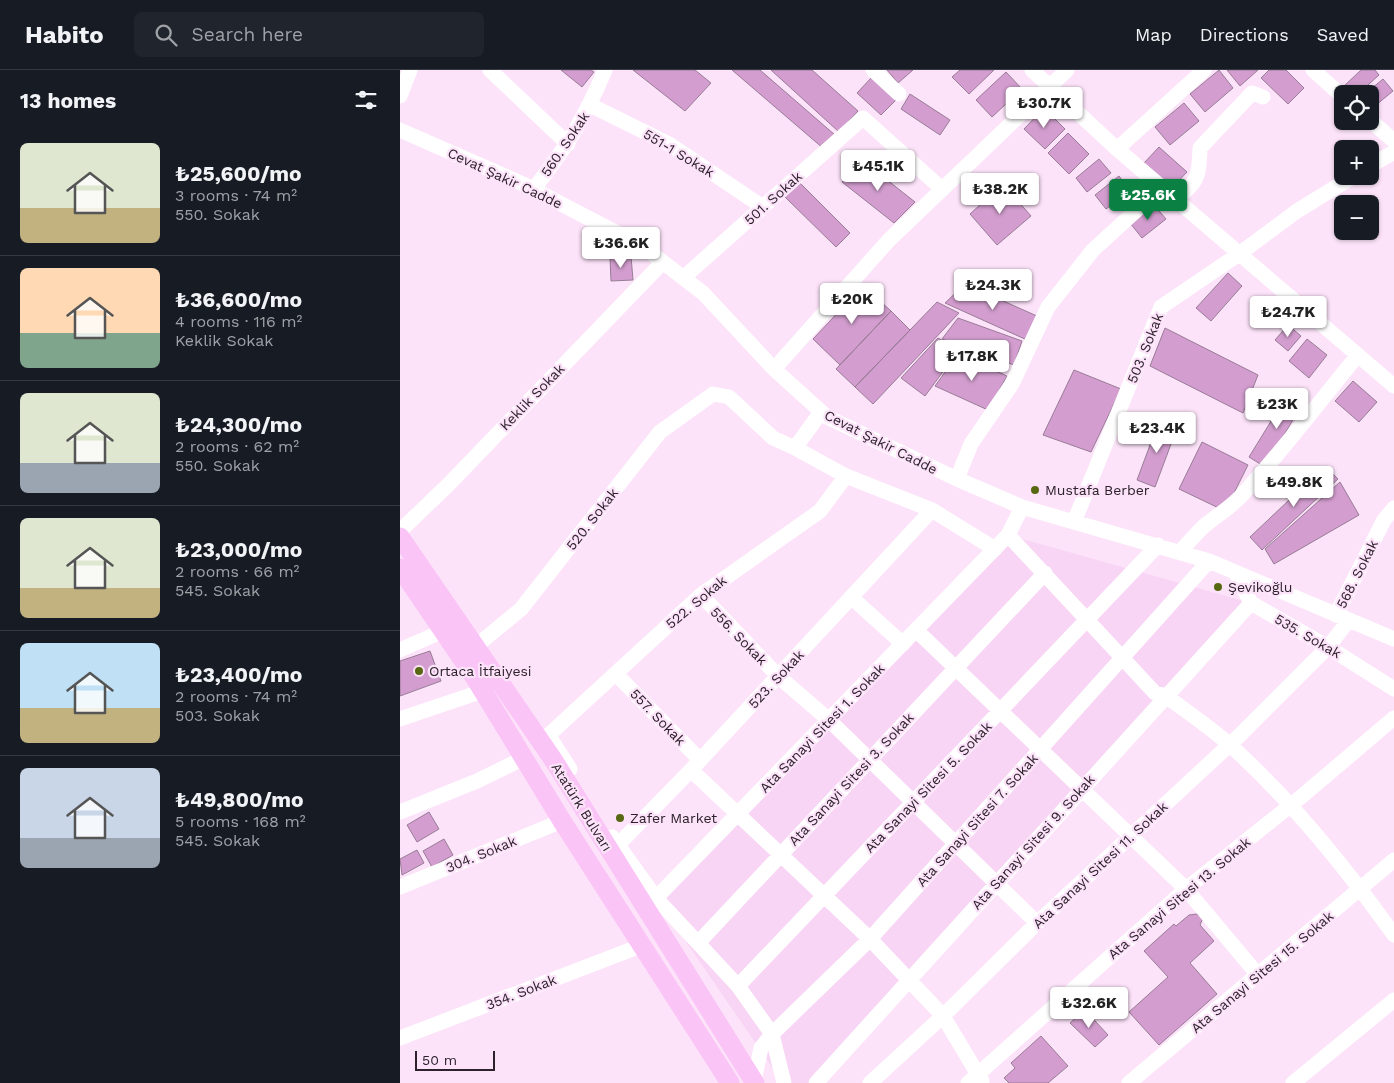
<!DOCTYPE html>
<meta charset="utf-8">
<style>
:root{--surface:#171b24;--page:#20242c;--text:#f1f3f6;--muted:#9ea1a6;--line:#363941;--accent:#0b8043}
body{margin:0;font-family:"Work Sans",sans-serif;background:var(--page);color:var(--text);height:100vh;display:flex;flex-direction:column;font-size:19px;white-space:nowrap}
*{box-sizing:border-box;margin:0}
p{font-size:16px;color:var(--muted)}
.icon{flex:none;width:28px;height:28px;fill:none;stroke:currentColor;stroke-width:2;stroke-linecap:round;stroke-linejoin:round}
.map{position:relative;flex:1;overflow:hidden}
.side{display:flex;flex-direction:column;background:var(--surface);width:400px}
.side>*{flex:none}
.fabs{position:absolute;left:934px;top:15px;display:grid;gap:10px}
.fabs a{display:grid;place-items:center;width:45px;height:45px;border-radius:8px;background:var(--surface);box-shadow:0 1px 4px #0004;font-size:25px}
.scale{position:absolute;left:15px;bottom:12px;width:80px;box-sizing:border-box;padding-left:5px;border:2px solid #2d222c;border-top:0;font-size:14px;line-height:18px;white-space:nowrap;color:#2d222c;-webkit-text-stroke:4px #fce3f9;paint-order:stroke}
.price{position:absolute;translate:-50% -42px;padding:0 11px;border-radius:5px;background:#fff;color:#222;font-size:16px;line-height:32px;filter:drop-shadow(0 1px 2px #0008)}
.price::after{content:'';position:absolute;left:50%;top:30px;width:15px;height:11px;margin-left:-8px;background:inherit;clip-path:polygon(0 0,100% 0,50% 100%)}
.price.current{background:var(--accent);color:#fff}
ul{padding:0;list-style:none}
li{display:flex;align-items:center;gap:15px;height:125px;padding:0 20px}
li+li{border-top:1px solid var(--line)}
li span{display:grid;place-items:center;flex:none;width:140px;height:100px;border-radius:8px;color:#555}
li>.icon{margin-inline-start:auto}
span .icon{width:60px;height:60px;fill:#fffc;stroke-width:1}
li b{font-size:21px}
h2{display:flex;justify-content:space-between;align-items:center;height:60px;padding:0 20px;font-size:21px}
header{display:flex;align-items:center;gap:30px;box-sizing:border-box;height:70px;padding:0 25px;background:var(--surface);border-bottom:1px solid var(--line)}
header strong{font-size:24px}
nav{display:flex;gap:28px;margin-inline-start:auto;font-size:18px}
.search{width:350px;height:45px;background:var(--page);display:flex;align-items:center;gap:12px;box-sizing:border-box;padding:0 18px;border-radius:8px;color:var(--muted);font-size:19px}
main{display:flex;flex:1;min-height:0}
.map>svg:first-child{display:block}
</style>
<header>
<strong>Habito</strong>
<div class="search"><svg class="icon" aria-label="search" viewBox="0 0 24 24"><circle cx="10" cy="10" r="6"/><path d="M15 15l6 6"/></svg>Search here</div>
<nav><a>Map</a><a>Directions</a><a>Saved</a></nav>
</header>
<main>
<section class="side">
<h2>13 homes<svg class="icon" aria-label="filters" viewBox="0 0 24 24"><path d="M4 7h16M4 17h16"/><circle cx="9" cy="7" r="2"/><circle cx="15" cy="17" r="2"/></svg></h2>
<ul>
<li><span style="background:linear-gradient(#dfe7d0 65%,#c2b280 0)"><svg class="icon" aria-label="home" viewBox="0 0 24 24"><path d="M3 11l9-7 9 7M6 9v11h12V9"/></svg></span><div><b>₺25,600/mo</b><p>3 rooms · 74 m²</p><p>550. Sokak</p></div></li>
<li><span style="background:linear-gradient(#ffd9b3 65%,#7fa58c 0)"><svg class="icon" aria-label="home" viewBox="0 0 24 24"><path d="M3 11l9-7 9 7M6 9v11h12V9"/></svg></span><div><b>₺36,600/mo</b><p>4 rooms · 116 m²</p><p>Keklik Sokak</p></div></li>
<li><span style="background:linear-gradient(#dfe7d0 70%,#9aa5b1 0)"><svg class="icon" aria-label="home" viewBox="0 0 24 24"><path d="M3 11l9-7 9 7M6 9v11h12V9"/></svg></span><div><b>₺24,300/mo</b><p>2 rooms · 62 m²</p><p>550. Sokak</p></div></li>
<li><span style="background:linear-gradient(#dfe7d0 70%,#c2b280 0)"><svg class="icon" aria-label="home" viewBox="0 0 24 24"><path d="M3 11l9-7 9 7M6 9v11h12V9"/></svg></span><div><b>₺23,000/mo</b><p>2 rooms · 66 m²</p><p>545. Sokak</p></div></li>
<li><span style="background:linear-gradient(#bfe0f5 65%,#c2b280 0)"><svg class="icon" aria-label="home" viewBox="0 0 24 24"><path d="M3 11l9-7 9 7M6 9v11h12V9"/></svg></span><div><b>₺23,400/mo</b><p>2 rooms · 74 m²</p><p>503. Sokak</p></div></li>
<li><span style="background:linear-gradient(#c9d6e8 70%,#9aa5b1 0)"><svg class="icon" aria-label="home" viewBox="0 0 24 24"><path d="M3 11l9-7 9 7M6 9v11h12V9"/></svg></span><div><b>₺49,800/mo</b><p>5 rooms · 168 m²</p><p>545. Sokak</p></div></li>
</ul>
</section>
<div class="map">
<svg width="994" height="1013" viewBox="0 0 994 1013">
<rect width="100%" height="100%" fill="#fce3f9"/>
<path fill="#f8d4f5" d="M 608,465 L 851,533 L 416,1013 L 383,1013 L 256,828 Z"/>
<path fill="#d39ecf" stroke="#987c96" d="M 161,0 L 191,0 L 194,2 L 182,17 Z
M 233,0 L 295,0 L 311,13 L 285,41 Z
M 332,0 L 360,0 L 435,65 L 424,79 Z
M 371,0 L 412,0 L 458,41 L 439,62 Z
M 487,0 L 513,0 L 498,13 Z
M 560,0 L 594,0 L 569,24 L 552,7 Z
M 819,0 L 833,18 L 805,42 L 790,24 Z
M 827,0 L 858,0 L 840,16 Z
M 869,0 L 886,0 L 904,18 L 888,34 L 861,8 Z
M 961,0 L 975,0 L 979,5 L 958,24 L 949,24 L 943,17 Z
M 606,2 L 622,19 L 592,47 L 576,30 Z
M 472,7 L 496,30 L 481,45 L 457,23 Z
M 983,9 L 993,21 L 970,40 L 970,24 L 965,24 Z
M 510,24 L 550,50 L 540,65 L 501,39 Z
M 784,33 L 799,51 L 770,75 L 755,57 Z
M 644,38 L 665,59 L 645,79 L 624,59 Z
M 668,63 L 689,84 L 669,104 L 648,83 Z
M 759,77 L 787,102 L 771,119 L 744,93 Z
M 699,89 L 711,103 L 687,122 L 676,108 Z
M 463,91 L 515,132 L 494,153 L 442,112 Z
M 719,106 L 730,121 L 706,139 L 695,125 Z
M 397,110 L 450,163 L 436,177 L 383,125 Z
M 603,114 L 631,146 L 597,175 L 570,144 Z
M 754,135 L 766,149 L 742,168 L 730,153 Z
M 231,186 L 233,210 L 211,211 L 210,188 Z
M 828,203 L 842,216 L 811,251 L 796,238 Z
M 565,214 L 637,246 L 627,270 L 545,233 Z
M 463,216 L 491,241 L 440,295 L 413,269 Z
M 537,232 L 559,243 L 473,334 L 455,317 Z
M 491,241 L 510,260 L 455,317 L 436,299 Z
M 558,248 L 622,271 L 614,295 L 542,269 Z
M 888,255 L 901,266 L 888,281 L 875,270 Z
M 765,258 L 858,305 L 843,343 L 750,296 Z
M 538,268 L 559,280 L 525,326 L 501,308 Z
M 907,269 L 927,285 L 909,308 L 889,291 Z
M 558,284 L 607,306 L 588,340 L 535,316 Z
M 674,300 L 721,319 L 691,382 L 643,365 Z
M 953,311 L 977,332 L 959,352 L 935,331 Z
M 889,322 L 904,331 L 865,397 L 849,387 Z
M 759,351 L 777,358 L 755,417 L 737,410 Z
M 802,372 L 848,395 L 825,441 L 779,419 Z
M 925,396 L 938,409 L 862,480 L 850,467 Z
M 940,412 L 959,445 L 874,494 L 865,479 Z
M 30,581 L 41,611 L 0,626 L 0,591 Z
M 29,742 L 39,759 L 17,772 L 7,755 Z
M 44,769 L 53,785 L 32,797 L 23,781 Z
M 17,780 L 24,793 L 2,805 L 0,789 Z
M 797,844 L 803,848 L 800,855 L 814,871 L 790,893 L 817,924 L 759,975 L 729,942 L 768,907 L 744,881 L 774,854 L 776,856 L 789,845 Z
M 685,940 L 708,965 L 695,977 L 670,953 Z
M 641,966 L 668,996 L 648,1013 L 609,1013 L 604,1008 L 615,998 L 611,993 Z"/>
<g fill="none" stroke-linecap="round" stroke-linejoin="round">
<path stroke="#fff" stroke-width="15" d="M 90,0 L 168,74
M 473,0 L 499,24
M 632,0 L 717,79 L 994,316
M 913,0 L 942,26
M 0,26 L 10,0
M 190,35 L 269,74 L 363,137
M 970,50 L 994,71
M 0,60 L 123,114 L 242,176 L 303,223 L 374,299 L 427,347 L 557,409 L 622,437 L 809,491 L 994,569
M 717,79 L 804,0
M 970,96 L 994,82
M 133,120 C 165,79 185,48 205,0
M 776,129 C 799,112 799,105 800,78 L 852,23 L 863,27
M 283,208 L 463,48 L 542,119
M 374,299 L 489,170 L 667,0
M 421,342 L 395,378 L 446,406 L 532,440 L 595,479
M 557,409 L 571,374 L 612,314 L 648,237 L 693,180 L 762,117
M 674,452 L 761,237 L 839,184 L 897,141 L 954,106
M 0,461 L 48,415 L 263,192
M 608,465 L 755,623 L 766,626 C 787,642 810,657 830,675 C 892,731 946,798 994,865
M 780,482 C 787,474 795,465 803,457 C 816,446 830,438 841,426 C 883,381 919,332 958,285
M 835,502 L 851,533 L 928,577 L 994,619
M 301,525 L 378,606 L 429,650 L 637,853
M 451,527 L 503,574
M 936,545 L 984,450 L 994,438
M 516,560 L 786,819 L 858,905
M 75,577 L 121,539 L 260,362 L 313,324 L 329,327 L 373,368 L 395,378
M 0,580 L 43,561
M 216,604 L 300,690
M 0,649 L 83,621
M 149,666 L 170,699
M 141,672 L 301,525 L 420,441 L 446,406
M 291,700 L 470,869 L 543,946 L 582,1011
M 0,742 L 77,711 L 124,688
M 212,767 L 256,828
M 211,782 L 291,700 L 532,440
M 0,817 L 162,751
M 298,873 L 256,828 L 608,465 L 622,437
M 338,916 L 298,873 L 645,503
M 0,968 L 243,875
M 354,1011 L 361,978 L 372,964 L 470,869 L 809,491
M 384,1013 L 372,964 L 338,916 L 758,475
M 416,1013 L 851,533
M 470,1013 L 543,946 L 637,853 L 840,665 L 928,577 L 949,550
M 568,1013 L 786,819 L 901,727 L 994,648
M 729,1013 L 994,790
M 893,1013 L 994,930"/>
<path stroke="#fac5f6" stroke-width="19" d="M 0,467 L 154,691 L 355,1013
M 0,498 L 75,608 L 162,751 L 330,1013"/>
</g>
<g fill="#586812" stroke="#fce3f9" stroke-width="2">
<circle cx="635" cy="420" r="5"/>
<circle cx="818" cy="517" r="5"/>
<circle cx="19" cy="601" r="5"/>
<circle cx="220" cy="748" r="5"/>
</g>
<g text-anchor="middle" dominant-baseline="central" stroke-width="4.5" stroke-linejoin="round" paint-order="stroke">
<g font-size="14" fill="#2d222c" stroke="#fce3f9">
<text transform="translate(165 74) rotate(-56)">560. Sokak</text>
<text transform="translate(279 83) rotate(31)">551-1 Sokak</text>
<text transform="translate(105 108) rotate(25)">Cevat Şakir Cadde</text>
<text transform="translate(373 128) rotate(-42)">501. Sokak</text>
<text transform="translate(745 278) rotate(-68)">503. Sokak</text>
<text transform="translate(132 327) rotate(-46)">Keklik Sokak</text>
<text transform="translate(481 372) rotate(27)">Cevat Şakir Cadde</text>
<text transform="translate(192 449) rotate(-52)">520. Sokak</text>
<text transform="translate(957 504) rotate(-63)">568. Sokak</text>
<text transform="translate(296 532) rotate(-40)">522. Sokak</text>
<text transform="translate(339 566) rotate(46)">556. Sokak</text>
<text transform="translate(908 566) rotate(30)">535. Sokak</text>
<text transform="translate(376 609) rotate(-47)">523. Sokak</text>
<text transform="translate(258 647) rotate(46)">557. Sokak</text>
<text transform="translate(422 658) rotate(-46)">Ata Sanayi Sitesi 1. Sokak</text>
<text transform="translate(451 709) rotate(-47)">Ata Sanayi Sitesi 3. Sokak</text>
<text transform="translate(528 717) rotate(-46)">Ata Sanayi Sitesi 5. Sokak</text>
<text transform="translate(182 737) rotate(58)">Atatürk Bulvarı</text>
<text transform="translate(577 750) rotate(-48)">Ata Sanayi Sitesi 7. Sokak</text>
<text transform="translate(633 772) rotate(-48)">Ata Sanayi Sitesi 9. Sokak</text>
<text transform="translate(81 784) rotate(-22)">304. Sokak</text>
<text transform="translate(700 795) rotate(-43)">Ata Sanayi Sitesi 11. Sokak</text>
<text transform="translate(779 828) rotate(-40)">Ata Sanayi Sitesi 13. Sokak</text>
<text transform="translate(862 902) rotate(-40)">Ata Sanayi Sitesi 15. Sokak</text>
<text transform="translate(121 922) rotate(-21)">354. Sokak</text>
</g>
<g font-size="14" fill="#2d222c" stroke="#fce3f9" text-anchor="start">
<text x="645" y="420">Mustafa Berber</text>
<text x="828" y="517">Şevikoğlu</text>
<text x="29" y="601">Ortaca İtfaiyesi</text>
<text x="230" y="748">Zafer Market</text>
</g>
</g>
</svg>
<div class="fabs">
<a><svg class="icon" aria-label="locate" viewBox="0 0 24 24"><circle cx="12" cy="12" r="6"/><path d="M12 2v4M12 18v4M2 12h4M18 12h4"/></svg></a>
<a>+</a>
<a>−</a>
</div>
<div class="scale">50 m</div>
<b class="price" style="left:644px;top:59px">₺30.7K</b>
<b class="price" style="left:478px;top:122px">₺45.1K</b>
<b class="price" style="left:600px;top:145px">₺38.2K</b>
<b class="price current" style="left:748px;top:151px">₺25.6K</b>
<b class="price" style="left:221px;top:199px">₺36.6K</b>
<b class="price" style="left:593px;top:241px">₺24.3K</b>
<b class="price" style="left:452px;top:255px">₺20K</b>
<b class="price" style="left:888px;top:268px">₺24.7K</b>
<b class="price" style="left:572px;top:312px">₺17.8K</b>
<b class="price" style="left:877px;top:360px">₺23K</b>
<b class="price" style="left:757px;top:384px">₺23.4K</b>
<b class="price" style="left:894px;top:438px">₺49.8K</b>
<b class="price" style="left:689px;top:959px">₺32.6K</b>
</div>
</main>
